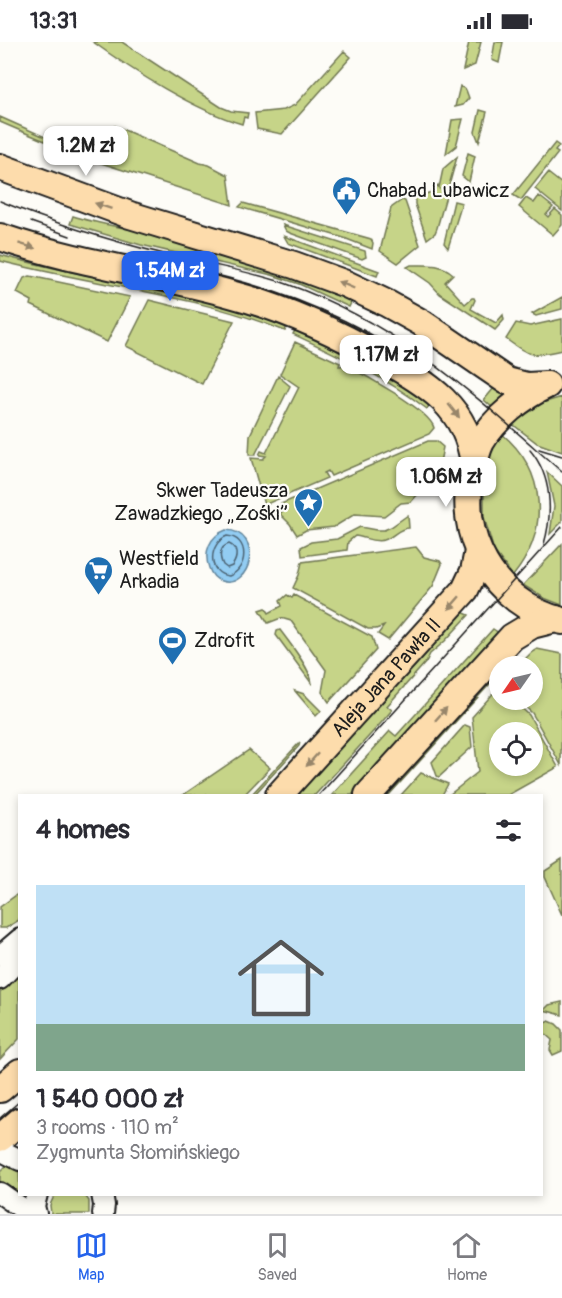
<!DOCTYPE html>
<meta charset="utf-8">
<style>
:root{--surface:#fff;--page:#f7f7f7;--text:#2b2b33;--muted:#7c7c81;--line:#e1e1e2;--accent:#2563eb}
body{margin:0;font-family:Pangolin,sans-serif;background:var(--page);color:var(--text);height:100vh;display:flex;flex-direction:column;font-size:22px;white-space:nowrap}
*{box-sizing:border-box;margin:0}
p{font-size:20px;color:var(--muted)}
.icon{flex:none;width:33px;height:33px;fill:none;stroke:currentColor;stroke-width:2;stroke-linecap:round;stroke-linejoin:round}
.map{position:relative;flex:1;overflow:hidden}
.side{position:absolute;left:18px;top:752px;width:525px;height:402px;display:flex;flex-direction:column;background:var(--surface);border-radius:0px;box-shadow:0 3px 9px #0003}
.side>*{flex:none}
.needle{width:39px;rotate:236deg}
.buttons{position:absolute;left:489px;top:614px;display:grid;gap:12px}
.buttons a{display:grid;place-items:center;width:54px;height:54px;border-radius:50%;background:var(--surface);box-shadow:0 3px 9px #0003;font-size:30px}
.price{position:absolute;translate:-50% -51px;padding:0 14px;border-radius:12px;background:#fff;color:#222;font-size:20px;line-height:39px;filter:drop-shadow(0 2px 3px #0008)}
.price::after{content:'';position:absolute;left:50%;top:36px;width:18px;height:14px;margin-left:-9px;background:inherit;clip-path:polygon(0 0,100% 0,50% 100%)}
.price.on{background:var(--accent);color:#fff}
ul{padding:0;list-style:none}
li{display:grid;align-content:center;gap:12px;height:318px;padding:0 18px}
li+li{border-top:2px solid var(--line)}
li span{display:grid;place-items:center;height:186px;border-radius:0px;color:#555}
li>.icon{margin-inline-start:auto}
span .icon{width:108px;height:108px;fill:#fffc;stroke-width:1}
li b{font-size:26px}
h2{display:flex;justify-content:space-between;align-items:center;height:72px;padding:0 18px;font-size:26px}
.status{display:flex;justify-content:space-between;align-items:center;height:42px;padding:0 30px;background:var(--surface);direction:ltr}
.status svg{height:16px;fill:currentColor}
.menu{display:flex;justify-content:space-around;align-items:center;height:84px;border-top:2px solid var(--line);background:var(--surface);font-size:16px;color:var(--muted)}
.menu a{display:grid;justify-items:center;gap:3px}
.menu .on{color:var(--accent)}
.map>svg:first-child{display:block}
</style>
<div class="status"><b>13:31</b><svg viewBox="0 0 49 12"><path d="M0 12V9h3v3zM5 12V6h3v6zM10 12V3h3v9zM15 12V0h3v12zM26 1h20v11H26zM47 4h2v5h-2z"/></svg></div>
<div class="map">
<svg width="562" height="1172" viewBox="0 0 562 1172">
<rect width="100%" height="100%" fill="#fdfcf7"/>
<filter id="ink" filterUnits="userSpaceOnUse"><feTurbulence type="fractalNoise" baseFrequency=".0167" numOctaves="2"/><feDisplacementMap in="SourceGraphic" scale="12" xChannelSelector="R" yChannelSelector="G"/><feConvolveMatrix kernelMatrix="1 2 1 2 8 2 1 2 1" color-interpolation-filters="sRGB"/></filter>
<g filter="url(#ink)">
<path fill="#c6d488" stroke="#717852" stroke-width="1.5" fill-rule="evenodd" d="M 93,0 L 122,0 L 221,65 L 231,69 L 248,71 L 247,76 L 244,75 L 242,82 C 194,68 133,29 93,0 Z
M 469,0 L 481,0 L 475,23 L 463,28 Z
M 495,0 L 503,0 L 499,21 L 492,18 Z
M 344,9 L 351,15 L 282,92 L 257,87 L 255,71 L 284,68 L 295,63 Z
M 460,44 L 466,48 L 469,56 L 463,63 L 455,65 Z
M 480,68 L 487,70 L 479,100 L 475,90 Z
M 0,75 L 90,115 L 90,117 C 59,105 30,93 0,80 Z
M 463,77 L 456,104 L 446,112 L 452,78 Z
M 115,84 L 200,121 L 209,123 L 228,133 L 232,163 L 98,120 Z
M 555,101 L 559,104 L 555,109 L 558,111 L 521,158 L 513,153 Z
M 468,111 L 475,114 L 469,140 L 462,134 Z
M 457,115 L 437,186 L 435,191 L 427,197 L 415,162 L 415,155 L 432,150 L 438,143 L 439,146 L 443,127 Z
M 548,131 L 562,142 L 562,169 L 535,147 Z
M 539,154 L 553,165 L 546,173 L 548,175 L 555,167 L 562,173 L 562,183 L 553,193 L 519,165 L 526,156 L 534,161 Z
M 402,158 L 405,159 L 420,203 L 398,221 L 380,209 L 391,166 Z
M 454,159 L 462,161 L 448,206 L 444,201 Z
M 243,161 L 371,197 L 373,201 L 372,207 L 344,196 L 239,165 Z
M 73,174 C 101,183 130,186 159,194 C 224,213 288,234 353,257 L 349,265 L 299,242 L 272,233 L 141,203 L 70,182 Z
M 283,183 L 365,209 L 366,215 L 362,217 L 290,191 L 286,189 Z
M 284,194 L 379,229 L 377,234 L 288,201 Z
M 0,213 C 96,239 194,249 287,284 L 285,289 C 194,252 94,243 0,219 Z
M 411,223 C 426,223 441,221 453,232 L 445,240 L 465,262 L 472,256 L 474,256 L 475,258 L 471,267 L 496,281 L 503,273 L 504,278 L 495,288 L 440,252 L 430,241 L 407,225 Z
M 30,234 L 130,255 L 107,300 L 31,263 L 32,259 L 17,251 L 24,236 Z
M 562,255 L 562,267 L 536,274 L 532,272 Z
M 149,258 L 234,279 L 202,342 L 126,304 Z
M 562,277 L 562,308 C 532,314 531,316 506,297 L 516,281 L 530,284 Z
M 296,287 C 343,309 389,331 430,362 L 427,367 C 385,335 340,314 293,292 Z
M 295,300 L 340,321 L 339,324 L 341,324 L 343,322 C 361,331 430,368 434,386 L 429,392 L 331,434 L 328,429 L 324,431 L 327,436 L 264,463 L 251,416 L 263,417 L 266,414 L 259,413 L 261,409 L 266,411 L 299,345 L 280,332 Z
M 278,334 L 290,344 L 255,413 L 249,413 L 250,393 Z
M 494,346 L 510,355 L 494,367 L 484,358 Z
M 562,355 L 562,410 L 537,401 L 511,381 L 539,362 Z
M 501,391 C 547,429 550,488 513,534 L 494,509 L 484,475 L 484,415 Z
M 428,399 L 436,399 L 443,405 L 435,447 L 428,452 L 418,452 L 411,460 L 401,461 L 384,474 L 355,472 L 334,485 L 306,488 L 297,493 L 290,482 L 280,472 L 285,466 L 281,462 Z
M 547,430 L 562,444 L 562,480 L 550,492 L 554,464 Z
M 408,473 L 409,486 C 398,486 394,495 384,498 C 373,501 365,495 355,494 L 348,500 L 347,508 L 302,514 L 301,505 L 311,500 L 337,497 L 360,485 L 376,488 L 384,488 L 391,485 Z
M 562,502 L 562,563 L 544,556 L 523,543 Z
M 416,505 L 424,515 L 440,519 L 442,522 L 433,544 L 388,598 L 378,592 L 384,584 L 376,587 L 368,587 L 293,546 L 299,533 L 302,520 Z
M 287,553 L 292,556 L 294,553 L 372,595 L 376,608 L 329,660 L 322,650 L 326,628 L 291,579 L 281,576 L 268,581 L 260,568 L 266,566 L 269,571 L 282,564 L 280,559 Z
M 462,570 L 469,573 L 445,599 L 430,612 L 426,620 L 387,664 L 392,668 L 381,681 L 315,753 L 295,753 Z
M 493,587 L 499,591 L 352,753 L 332,753 L 390,689 L 396,694 Z
M 280,588 C 289,600 312,629 312,642 L 276,593 L 277,589 Z
M 537,607 L 562,612 L 561,723 L 532,671 L 517,657 L 532,657 L 532,624 L 518,624 L 532,610 Z
M 499,625 L 499,632 L 389,753 L 382,753 Z
M 499,645 L 500,657 L 512,657 L 529,673 L 558,725 L 508,753 L 449,753 L 478,730 L 472,675 ZM 500,690 L 532,690 L 532,723 L 500,723 Z
M 295,649 L 304,652 L 321,669 L 316,674 Z
M 465,683 L 470,685 L 472,705 L 439,735 L 437,734 L 432,720 Z
M 300,700 L 299,704 L 254,753 L 251,753 Z
M 249,708 L 270,726 L 244,753 L 183,753 Z
M 421,731 L 448,742 L 442,753 L 401,753 Z
M 562,818 L 562,873 L 545,835 L 545,829 Z
M 19,851 L 19,878 L 6,886 L 0,886 L 0,865 Z
M 19,928 L 19,997 L 0,1017 L 0,950 Z
M 562,960 L 562,973 L 544,968 L 549,963 Z
M 549,979 L 556,982 L 562,988 L 562,1009 L 553,1013 L 550,1008 L 552,998 L 543,990 L 543,982 Z
M 7,1123 L 19,1130 L 20,1152 L 27,1152 L 25,1159 L 0,1140 L 0,1130 Z
M 55,1152 L 84,1152 L 89,1159 L 89,1172 L 51,1172 L 50,1163 Z"/>
<path fill="#92ccf2" stroke="#63869c" stroke-width="1.5" d="M 226,488 C 265,490 251,549 221,539 C 215,537 211,532 209,526 C 203,510 210,494 226,488 Z"/>
<g fill="none" stroke-linecap="round" stroke-linejoin="round">
<path stroke="#4b6272" stroke-width="1.5" d="M 227,494 C 250,496 248,527 229,534 C 206,532 209,501 227,494 Z
M 229,502 C 238,506 238,516 232,524 L 227,526 L 223,523 C 219,515 219,505 229,502 Z"/>
<defs>
<path id="minor" d="M 0,914 L 20,897
M 0,937 L 20,916
M 0,1108 L 20,1118
M 0,1151 L 30,1172
M 102,1152 L 104,1163 L 103,1172
M 36,1172 L 34,1164 L 37,1152"/>
<g id="major">
<path d="M 0,125 L 130,173 L 294,223 L 346,242 L 386,261 L 422,281 L 507,339 L 527,344 L 546,343"/>
<path d="M 0,195 C 76,221 156,231 234,253 C 286,267 336,290 383,317 C 429,343 467,365 474,422"/>
<path d="M 547,343 C 523,354 495,376 481,400 C 477,408 475,417 473,426 C 454,493 494,562 562,579"/>
<path id="s1" d="M 279,753 L 465,548 L 474,529 L 478,509"/>
<path d="M 368,753 L 512,595 L 532,583 L 556,577"/>
<path d="M 0,1047 L 20,1030"/>
<path d="M 0,1096 L 20,1079"/>
</g>
</defs>
<use href="#minor" stroke="#1c1c1c" stroke-width="24"/>
<use href="#major" stroke="#1c1c1c" stroke-width="30"/>
<use href="#minor" stroke="#fdfcf7" stroke-width="20"/>
<use href="#major" stroke="#fddcac" stroke-width="26"/>
<path stroke="#1c1c1c" stroke-width="1.5" d="M 0,159 C 53,181 108,198 164,212 C 205,222 247,228 287,242 C 401,283 473,352 562,430
M 31,180 L 70,194
M 195,228 C 280,246 361,280 433,331
M 539,407 L 562,414
M 530,408 C 552,434 553,471 544,502
M 319,753 L 562,485
M 0,1076 L 20,1059"/>
</g>
<defs><path id="oneway-solid" d="M-6-.8H1V-3.2L6.5 0L1 3.2V.8H-6Z" transform="scale(1.5)"/></defs>
<g fill="#98866b">
<use href="#oneway-solid" transform="translate(103 164) rotate(-161)"/>
<use href="#oneway-solid" transform="translate(27 204) rotate(17)"/>
<use href="#oneway-solid" transform="translate(346 243) rotate(-157)"/>
<use href="#oneway-solid" transform="translate(454 369) rotate(51)"/>
<use href="#oneway-solid" transform="translate(454 561) rotate(131)"/>
<use href="#oneway-solid" transform="translate(441 672) rotate(-48)"/>
<use href="#oneway-solid" transform="translate(312 718) rotate(132)"/>
</g>
</g>
<defs>
<symbol id="civic-pin" viewBox="-11 -11 22 30"><path d="M0 17L-7.5 6A9.5 9.5 0 1 1 7.5 6Z" fill="#1f6fb2" stroke="#fdfcf7"/><path d="M-.6-6.5H3V-4.5H.6V-3L4-1V1h2V6H-6V1h2V-1L-.6-3ZM-1.2 2.5V6h2.4V2.5Z" fill="#fff"/></symbol>
<symbol id="sight-pin" viewBox="-11 -11 22 30"><path d="M0 17L-7.5 6A9.5 9.5 0 1 1 7.5 6Z" fill="#1f6fb2" stroke="#fdfcf7"/><path d="M0-6L1.8-2.2L6-1.7L2.9 1.2L3.7 5.4L0 3.3L-3.7 5.4L-2.9 1.2L-6-1.7L-1.8-2.2Z" fill="#fff"/></symbol>
<symbol id="supermarket-pin" viewBox="-11 -11 22 30"><path d="M0 17L-7.5 6A9.5 9.5 0 1 1 7.5 6Z" fill="#1f6fb2" stroke="#fdfcf7"/><path d="M-6-5.5h2.5l.6 2H6L4.5 2H-2.5L-4.4-4H-6ZM-1.5 3.2a1.3 1.3 0 1 0 .1 0ZM3 3.2a1.3 1.3 0 1 0 .1 0Z" fill="#fff"/></symbol>
<symbol id="stadium-pin" viewBox="-11 -11 22 30"><path d="M0 17L-7.5 6A9.5 9.5 0 1 1 7.5 6Z" fill="#1f6fb2" stroke="#fdfcf7"/><path d="M0-5a6.5 5 0 1 0 0 10a6.5 5 0 1 0 0-10ZM-3.5-1.8h7v3.6h-7Z" fill="#fff"/></symbol>
</defs>
<g fill-rule="evenodd">
<use href="#civic-pin" x="330" y="132" width="33" height="45"/>
<use href="#sight-pin" x="292" y="444" width="33" height="45"/>
<use href="#supermarket-pin" x="82" y="512" width="33" height="45"/>
<use href="#stadium-pin" x="156" y="582" width="33" height="45"/>
</g>
<g text-anchor="middle" dominant-baseline="central" stroke-width="4.5" stroke-linejoin="round" paint-order="stroke">
<g font-size="20" fill="#1c1c1c" stroke="#fdfcf7" text-anchor="start">
<text x="367" y="148">Chabad Lubawicz</text>
<text x="288" y="448" text-anchor="end">Skwer Tadeusza<tspan x="288" dy="23">Zawadzkiego „Zośki”</tspan></text>
<text x="119" y="516">Westfield<tspan x="119" dy="23">Arkadia</tspan></text>
<text x="194" y="598">Zdrofit</text>
</g>
<g font-size="20" fill="#1c1c1c" stroke="#fdfcf7">
<text stroke="none"><textPath href="#s1" startOffset="159">Aleja Jana Pawła II</textPath></text>
</g>
</g>
</svg>
<div class="buttons">
<a><svg class="needle" viewBox="-14 -14 28 28"><path d="M0-13l5 13h-10z" fill="#e53935"/><path d="M0 13l5-13h-10z" fill="#7c7c81"/></svg></a>
<a><svg class="icon" aria-label="locate" viewBox="0 0 24 24"><circle cx="12" cy="12" r="6"/><path d="M12 2v4M12 18v4M2 12h4M18 12h4"/></svg></a>
</div>
<b class="price" style="left:86px;top:135px">1.2M zł</b>
<b class="price on" style="left:170px;top:260px">1.54M zł</b>
<b class="price" style="left:386px;top:344px">1.17M zł</b>
<b class="price" style="left:446px;top:466px">1.06M zł</b>
<section class="side">
<h2>4 homes<svg class="icon" aria-label="filters" viewBox="0 0 24 24"><path d="M4 7h16M4 17h16"/><circle cx="9" cy="7" r="2"/><circle cx="15" cy="17" r="2"/></svg></h2>
<ul>
<li><span style="background:linear-gradient(#bfe0f5 75%,#7fa58c 0)"><svg class="icon" aria-label="home" viewBox="0 0 24 24"><path d="M3 11l9-7 9 7M6 9v11h12V9"/></svg></span><div><b>1 540 000 zł</b><p>3 rooms · 110 m²</p><p>Zygmunta Słomińskiego</p></div></li>
</ul>
</section>
</div>
<nav class="menu">
<a class="on"><svg class="icon" aria-label="map" viewBox="0 0 24 24"><path d="M3 6l6-2 6 2 6-2v14l-6 2-6-2-6 2zM9 4v14M15 6v14"/></svg>Map</a>
<a><svg class="icon" aria-label="saved" viewBox="0 0 24 24"><path d="M7 4h10v16l-5-4-5 4z"/></svg>Saved</a>
<a><svg class="icon" aria-label="home" viewBox="0 0 24 24"><path d="M3 11l9-7 9 7M6 9v11h12V9"/></svg>Home</a>
</nav>
